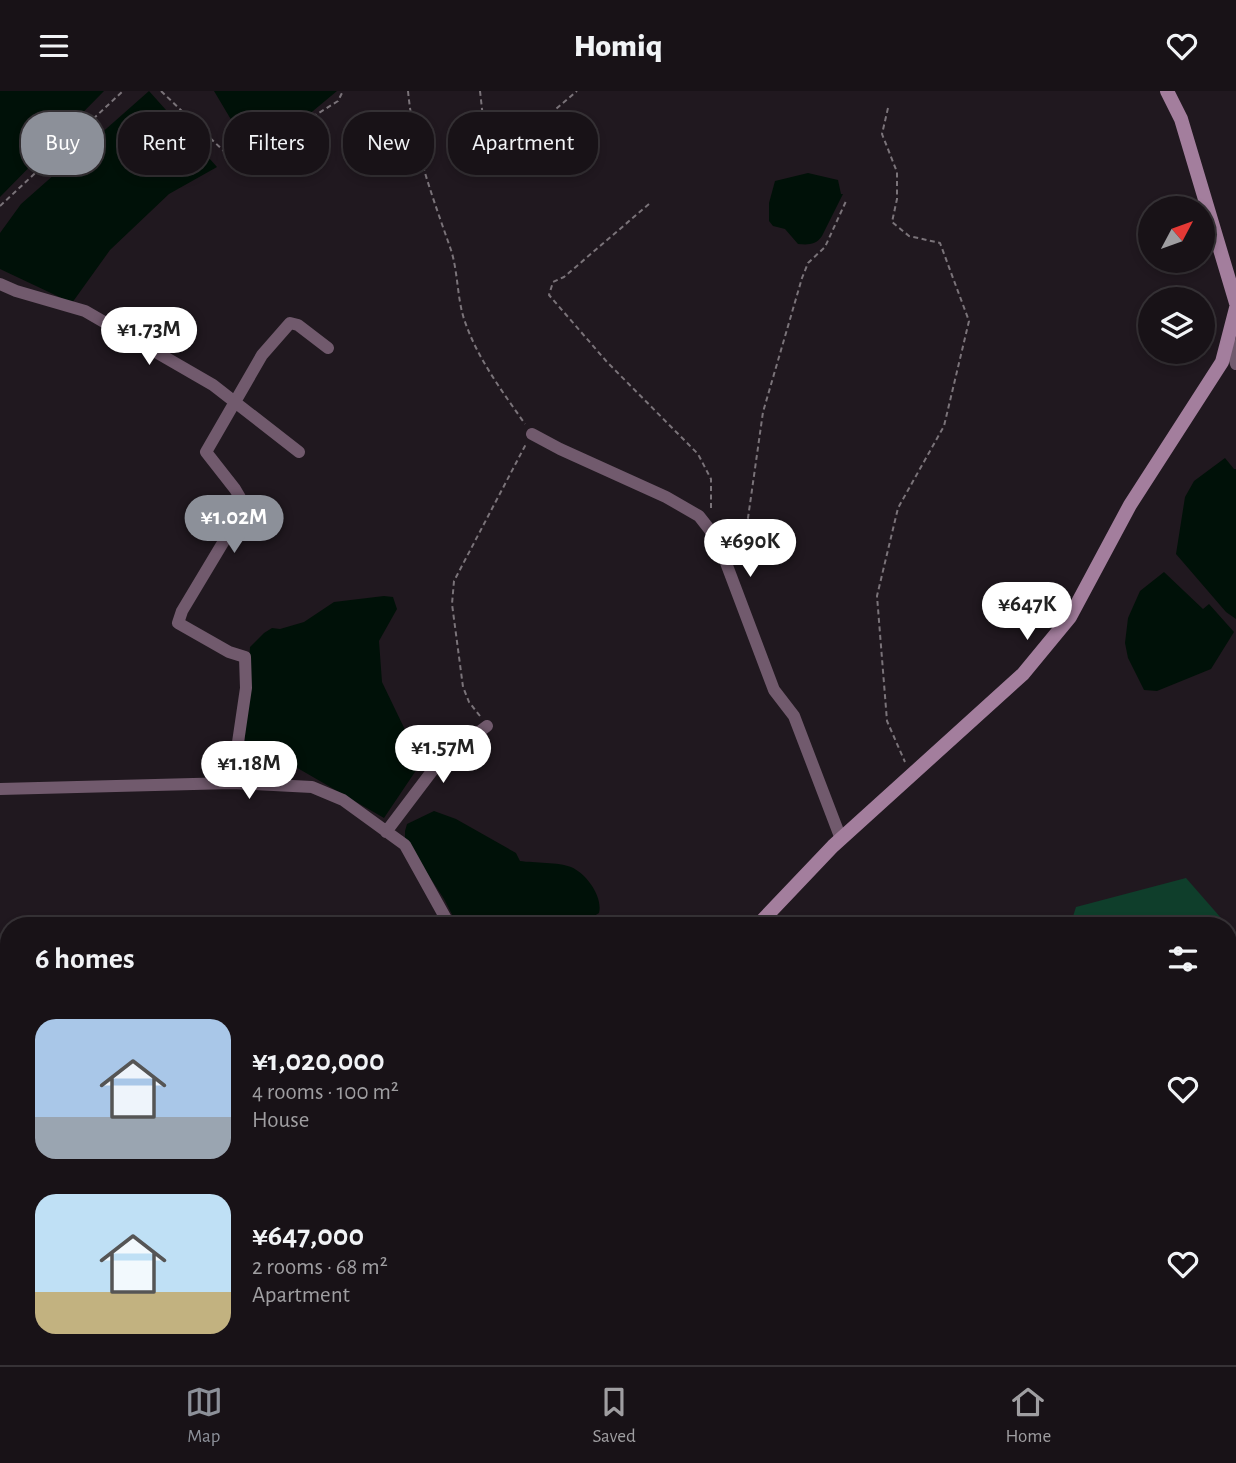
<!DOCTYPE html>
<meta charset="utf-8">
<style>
:root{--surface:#181217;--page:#252024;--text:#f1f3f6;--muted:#9f9ea1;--line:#363236;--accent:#8c9099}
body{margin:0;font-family:"Alegreya Sans",sans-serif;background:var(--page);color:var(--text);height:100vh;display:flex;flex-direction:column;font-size:26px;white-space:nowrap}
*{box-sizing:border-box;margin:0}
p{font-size:23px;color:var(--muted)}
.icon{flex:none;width:38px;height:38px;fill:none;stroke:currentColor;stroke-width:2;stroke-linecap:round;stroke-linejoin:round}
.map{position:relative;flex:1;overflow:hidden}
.details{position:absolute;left:0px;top:826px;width:1237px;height:448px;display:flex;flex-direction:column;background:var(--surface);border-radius:28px 28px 0 0;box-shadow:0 4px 10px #0003,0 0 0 2px var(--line)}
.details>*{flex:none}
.guide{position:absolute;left:21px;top:21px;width:700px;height:63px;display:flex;gap:14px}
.needle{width:46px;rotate:49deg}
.controls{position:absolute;left:1138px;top:105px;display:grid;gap:14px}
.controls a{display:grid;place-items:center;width:77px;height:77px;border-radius:50%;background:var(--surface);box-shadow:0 4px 10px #0003,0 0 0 2px var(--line);font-size:35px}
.price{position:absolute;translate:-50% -60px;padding:0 16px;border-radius:24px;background:#fff;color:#222;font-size:23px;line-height:46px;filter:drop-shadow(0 2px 4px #0008)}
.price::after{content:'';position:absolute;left:50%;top:42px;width:21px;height:16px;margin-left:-10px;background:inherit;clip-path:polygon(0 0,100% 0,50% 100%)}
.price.current{background:var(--accent);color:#fff}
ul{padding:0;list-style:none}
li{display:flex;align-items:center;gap:21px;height:175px;padding:0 35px}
li span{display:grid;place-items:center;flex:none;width:196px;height:140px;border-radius:21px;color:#555}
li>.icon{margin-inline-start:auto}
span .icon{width:84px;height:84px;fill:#fffc;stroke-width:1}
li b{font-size:30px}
h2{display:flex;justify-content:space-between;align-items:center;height:84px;padding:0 35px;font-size:30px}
.tag{padding:0 24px;border-radius:28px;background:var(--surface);box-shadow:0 4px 10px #0003,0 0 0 2px var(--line);font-size:24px;line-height:63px}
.tag.current{background:var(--accent);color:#fff}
header{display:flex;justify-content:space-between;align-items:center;height:91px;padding:0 35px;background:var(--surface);font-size:32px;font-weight:800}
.tab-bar{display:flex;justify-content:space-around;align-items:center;height:98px;border-top:2px solid var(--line);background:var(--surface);font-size:19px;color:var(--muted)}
.tab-bar a{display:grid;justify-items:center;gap:4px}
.tab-bar .current{color:var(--accent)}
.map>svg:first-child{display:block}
</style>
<header><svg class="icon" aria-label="menu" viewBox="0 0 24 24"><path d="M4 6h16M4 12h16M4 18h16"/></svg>Homiq<svg class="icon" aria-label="heart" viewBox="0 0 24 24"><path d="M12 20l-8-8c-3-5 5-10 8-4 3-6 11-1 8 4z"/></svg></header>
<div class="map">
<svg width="1236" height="1274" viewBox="0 0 1236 1274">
<rect width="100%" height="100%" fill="#20181f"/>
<path fill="#0f3e2b" d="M 1186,787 L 1228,835 L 1070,835 L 1076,816 Z
M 1229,835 L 1236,844 L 1236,936 L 1229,945 Z"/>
<path fill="#001108" d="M 0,0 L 104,0 L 0,106 Z
M 149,0 L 217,76 L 169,103 L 110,159 L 72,212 L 0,178 L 0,142 L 21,113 Z
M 214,0 L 337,0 L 301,30 L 269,42 L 241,56 L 230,53 L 233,44 L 239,42 Z
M 808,82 L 838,89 L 841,103 L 843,103 L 822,145 C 816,154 808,154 798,153 L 785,138 L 773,135 L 769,130 L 769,112 L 775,90 Z
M 1225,367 L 1234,378 L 1236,378 L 1236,528 L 1226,521 L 1176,463 L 1185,406 L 1194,390 Z
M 1164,481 L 1203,518 L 1209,513 L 1234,541 L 1211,578 L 1157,600 L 1144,599 L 1128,567 L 1125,552 L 1128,527 L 1140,500 Z
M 384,505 L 393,506 L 397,518 L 379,550 L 382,591 L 421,672 L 384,727 L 287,671 L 271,670 L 247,675 L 244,665 L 250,556 L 264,542 L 272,537 L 280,538 L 304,531 L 334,511 Z
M 434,720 L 456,728 L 516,762 L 520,770 C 534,772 559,771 571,776 C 587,783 603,806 599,822 L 578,835 L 458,835 L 444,808 L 405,748 L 405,740 L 407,733 Z
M 1236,1220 L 1236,1274 L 1190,1274 L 1189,1265 L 1228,1265 L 1229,1225 Z"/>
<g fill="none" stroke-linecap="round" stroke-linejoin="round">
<path stroke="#7a7379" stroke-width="2" stroke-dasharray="5 3.5" stroke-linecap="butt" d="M 161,0 L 230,66 L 298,35 L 338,10 L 343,0
M 408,0 C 413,55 433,107 451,159 C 458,181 457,206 464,228 C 477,267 502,300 525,333
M 480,0 L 483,27 L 500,52 L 514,54 L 577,0
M 888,17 L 882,43 L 897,81 L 897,108 L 892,131 L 909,145 L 940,152 L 969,230 L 944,335 L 898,417 L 877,505 L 887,630 L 905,671
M 649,113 L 564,186 L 553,191 L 549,204 L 607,271 L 698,363 L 711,388 L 711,418
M 0,115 L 123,0
M 727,442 L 740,436 L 748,427 L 763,321 L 802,187 L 808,172 L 825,156 L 847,108
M 480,625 L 469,611 L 463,596 L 452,513 L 454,490 L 526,353"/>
<path stroke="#715a6d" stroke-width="12" d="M 0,193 L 16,200 L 85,220 L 213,294 L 299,361
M 1229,246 L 1236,273
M 532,343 L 560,358 L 666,406 L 699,425 L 717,448 L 774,599 L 794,625 L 841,748
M 232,692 L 246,597 L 245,566 L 229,561 L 178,532 L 182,520 L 245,415 L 235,398 L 206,361 L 262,264 L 290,232 L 298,234 L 328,257
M 0,698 L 232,692 L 312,696 L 343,709 L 405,754 L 450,835
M 386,741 L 439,671 L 487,635
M 1228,1211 L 1236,1207
M 550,1265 L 558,1274
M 651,1265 L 657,1274
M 0,1268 L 4,1274
M 522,1274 L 530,1265"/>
<path stroke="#a37e9d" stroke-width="14" d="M 1167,0 L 1181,28 L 1236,212
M 757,835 L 833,755 L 1023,583 L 1070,526 L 1130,414 L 1222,271 L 1236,217
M 950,1265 L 954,1274"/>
</g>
</svg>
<div class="controls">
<a><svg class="needle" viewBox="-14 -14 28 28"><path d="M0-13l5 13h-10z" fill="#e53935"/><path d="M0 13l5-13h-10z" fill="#9f9ea1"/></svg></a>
<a><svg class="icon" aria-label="layers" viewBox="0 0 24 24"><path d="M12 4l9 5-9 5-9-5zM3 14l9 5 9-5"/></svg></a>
</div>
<b class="price" style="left:149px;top:276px">¥1.73M</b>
<b class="price current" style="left:234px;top:464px">¥1.02M</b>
<b class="price" style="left:750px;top:488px">¥690K</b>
<b class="price" style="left:1027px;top:551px">¥647K</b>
<b class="price" style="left:443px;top:694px">¥1.57M</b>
<b class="price" style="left:249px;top:710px">¥1.18M</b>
<div class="guide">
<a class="tag current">Buy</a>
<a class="tag">Rent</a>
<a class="tag">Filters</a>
<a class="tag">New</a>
<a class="tag">Apartment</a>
</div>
<section class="details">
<h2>6 homes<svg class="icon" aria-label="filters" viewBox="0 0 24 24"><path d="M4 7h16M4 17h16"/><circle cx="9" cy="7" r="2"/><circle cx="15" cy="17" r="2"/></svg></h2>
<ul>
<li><span style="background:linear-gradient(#a9c7e8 70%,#9aa5b1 0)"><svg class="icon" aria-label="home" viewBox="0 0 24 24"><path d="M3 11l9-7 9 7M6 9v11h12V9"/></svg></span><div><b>¥1,020,000</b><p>4 rooms · 100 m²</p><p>House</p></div><svg class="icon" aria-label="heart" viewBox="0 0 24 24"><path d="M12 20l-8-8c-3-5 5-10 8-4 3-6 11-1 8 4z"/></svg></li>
<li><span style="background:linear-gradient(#bfe0f5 70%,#c2b280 0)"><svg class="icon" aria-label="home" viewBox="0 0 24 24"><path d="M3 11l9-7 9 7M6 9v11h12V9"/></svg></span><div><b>¥647,000</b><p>2 rooms · 68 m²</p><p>Apartment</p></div><svg class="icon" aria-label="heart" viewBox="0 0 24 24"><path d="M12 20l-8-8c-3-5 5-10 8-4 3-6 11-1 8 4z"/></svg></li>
</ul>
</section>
</div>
<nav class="tab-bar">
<a class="current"><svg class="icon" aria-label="map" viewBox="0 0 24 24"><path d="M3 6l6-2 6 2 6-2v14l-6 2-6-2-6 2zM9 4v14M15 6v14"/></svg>Map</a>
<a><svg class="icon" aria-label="saved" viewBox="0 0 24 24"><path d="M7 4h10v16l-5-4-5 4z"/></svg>Saved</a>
<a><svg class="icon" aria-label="home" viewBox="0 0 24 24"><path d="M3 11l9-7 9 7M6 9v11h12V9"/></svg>Home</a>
</nav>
